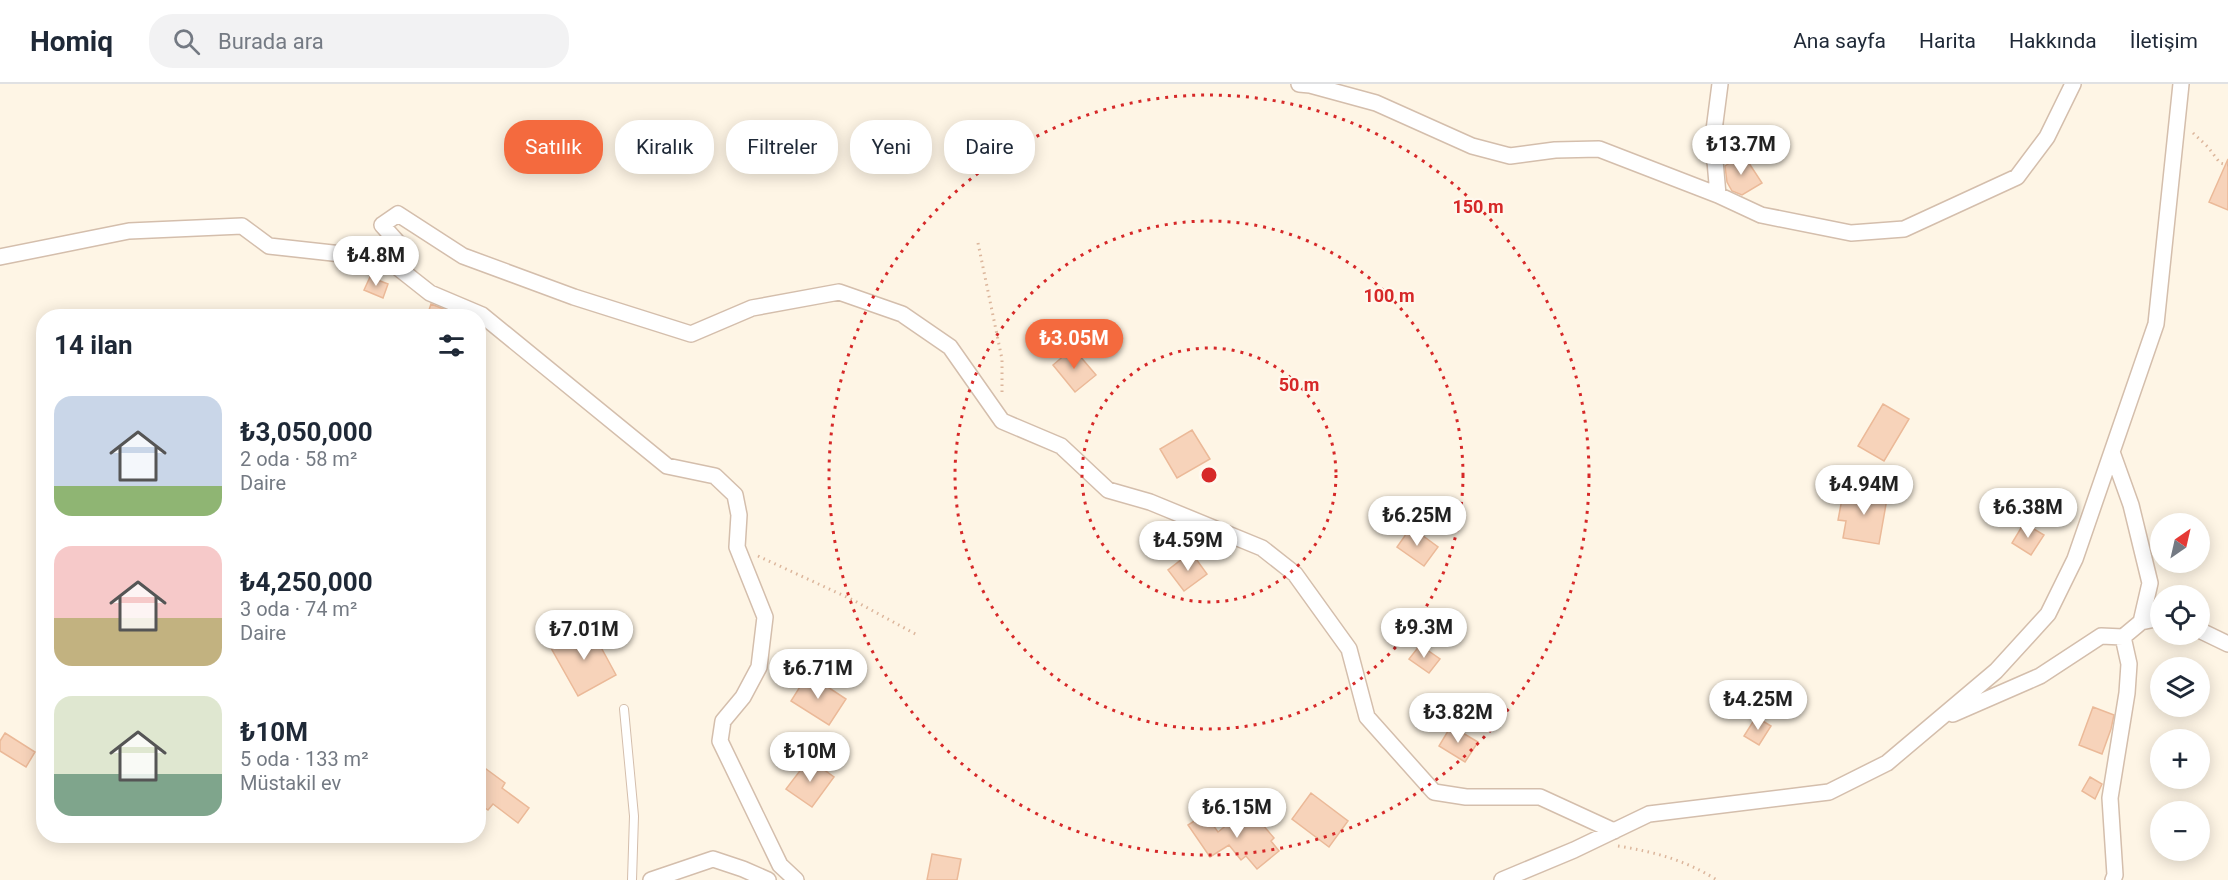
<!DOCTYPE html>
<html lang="tr">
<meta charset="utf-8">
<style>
:root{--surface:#fff;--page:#f2f2f3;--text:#1f2937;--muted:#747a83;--line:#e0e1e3;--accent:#f46a3e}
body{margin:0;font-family:Roboto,sans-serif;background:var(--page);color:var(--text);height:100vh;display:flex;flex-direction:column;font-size:22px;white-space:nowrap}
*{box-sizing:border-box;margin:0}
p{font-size:20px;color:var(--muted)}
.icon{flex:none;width:33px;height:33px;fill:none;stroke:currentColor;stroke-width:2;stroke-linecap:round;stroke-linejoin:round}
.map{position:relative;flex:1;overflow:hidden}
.sheet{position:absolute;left:36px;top:225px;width:450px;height:534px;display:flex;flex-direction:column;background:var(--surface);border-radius:24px;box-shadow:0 3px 15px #0003}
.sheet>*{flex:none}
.top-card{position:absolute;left:504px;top:36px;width:570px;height:54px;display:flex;gap:12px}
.needle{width:39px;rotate:34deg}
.buttons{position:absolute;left:2150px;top:429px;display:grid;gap:12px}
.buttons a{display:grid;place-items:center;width:60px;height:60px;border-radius:50%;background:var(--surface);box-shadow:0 3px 15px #0003;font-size:30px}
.price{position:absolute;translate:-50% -51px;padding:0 14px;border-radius:21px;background:#fff;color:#222;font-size:20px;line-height:39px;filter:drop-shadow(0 2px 3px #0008)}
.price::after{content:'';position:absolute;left:50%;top:36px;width:18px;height:14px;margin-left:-9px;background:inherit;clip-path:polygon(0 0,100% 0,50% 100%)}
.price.selected{background:var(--accent);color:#fff}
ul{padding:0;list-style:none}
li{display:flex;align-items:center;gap:18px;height:150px;padding:0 18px}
li span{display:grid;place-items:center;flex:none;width:168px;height:120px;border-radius:18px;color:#555}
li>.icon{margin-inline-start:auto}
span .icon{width:72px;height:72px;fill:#fffc;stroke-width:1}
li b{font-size:26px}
h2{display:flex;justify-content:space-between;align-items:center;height:72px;padding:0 18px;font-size:26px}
.pill{padding:0 21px;border-radius:24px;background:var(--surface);box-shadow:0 3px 15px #0003;font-size:21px;line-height:54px}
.pill.selected{background:var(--accent);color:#fff}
header{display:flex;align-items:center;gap:36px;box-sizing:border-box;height:84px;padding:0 30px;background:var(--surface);border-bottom:2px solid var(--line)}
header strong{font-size:28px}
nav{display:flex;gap:33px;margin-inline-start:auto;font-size:21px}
.search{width:420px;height:54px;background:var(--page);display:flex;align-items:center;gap:15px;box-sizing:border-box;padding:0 21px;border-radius:24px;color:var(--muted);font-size:22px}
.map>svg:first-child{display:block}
</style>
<header>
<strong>Homiq</strong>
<div class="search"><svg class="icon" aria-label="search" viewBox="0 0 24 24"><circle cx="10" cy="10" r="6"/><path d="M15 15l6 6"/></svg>Burada ara</div>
<nav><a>Ana sayfa</a><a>Harita</a><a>Hakkında</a><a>İletişim</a></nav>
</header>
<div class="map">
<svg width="2228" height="796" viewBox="0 0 2228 796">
<rect width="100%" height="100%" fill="#fef5e5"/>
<path fill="#f7d3ba" stroke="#ebb998" stroke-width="1.5" d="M 1743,70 L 1762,99 L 1742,111 L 1732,107 L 1727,98 L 1725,82 Z
M 2228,75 L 2228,126 L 2209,118 Z
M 370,193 L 388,200 L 383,214 L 364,206 Z
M 431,220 L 461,232 L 427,232 Z
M 1073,264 L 1096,291 L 1075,308 L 1053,281 Z
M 1883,320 L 1909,335 L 1884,377 L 1858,362 Z
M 1192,346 L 1210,375 L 1177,394 L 1160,365 Z
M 1857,404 L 1888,409 L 1879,460 L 1843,454 L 1846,437 L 1838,436 L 1842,415 L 1855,417 Z
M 2024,439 L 2044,451 L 2031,471 L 2012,459 Z
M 1411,443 L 1438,463 L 1424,482 L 1397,463 Z
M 1191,468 L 1207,490 L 1184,507 L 1168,486 Z
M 590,543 L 616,591 L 578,612 L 551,564 Z
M 1420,561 L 1440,575 L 1429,589 L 1409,575 Z
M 808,590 L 846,615 L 829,641 L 791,617 Z
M 2093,623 L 2114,631 L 2111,645 L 2102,670 L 2079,661 Z
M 1756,633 L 1771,642 L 1759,661 L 1744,652 Z
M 1451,642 L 1478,658 L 1465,678 L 1439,662 Z
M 5,649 L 35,668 L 26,683 L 0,667 L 0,657 Z
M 809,675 L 834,693 L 812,723 L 786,705 Z
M 478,679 L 505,699 L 502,704 L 529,724 L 518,739 L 493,720 L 488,726 L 478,719 Z
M 2090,693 L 2102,700 L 2095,715 L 2082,707 Z
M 1311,709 L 1348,737 L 1329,763 L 1292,735 Z
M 1251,727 L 1274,754 L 1271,757 L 1279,767 L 1257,785 L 1246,772 L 1241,776 L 1229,761 L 1210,773 L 1188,741 L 1205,730 L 1218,748 L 1233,736 L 1235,740 Z
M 932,770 L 961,775 L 957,796 L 927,796 Z"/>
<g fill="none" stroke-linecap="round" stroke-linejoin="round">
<defs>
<path id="service" d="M 624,625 L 634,732 L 632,796"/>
<path id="minor" d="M 1299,0 L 1310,1 L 1376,19 L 1472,62 L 1510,72 L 1555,66 L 1599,65 L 1718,111
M 1720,0 L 1713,54 L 1718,111 L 1761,131 L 1851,149 L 1904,145 L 2017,93 L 2047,53 L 2073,0
M 0,173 L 129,147 L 242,142 L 269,162 L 387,175 L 430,209 L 482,231 L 667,382 L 715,392 L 735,411 L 739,431 L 737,463 L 765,533 L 759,583 L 743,613 L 723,637 L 720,657 L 780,781 L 796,796
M 387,175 L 400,161 L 382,141 L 398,130 L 463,172 L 574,213 L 691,250 L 752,224 L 839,208 L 902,230 L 950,263 L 1002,337 L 1061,362 L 1108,406 L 1150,418 L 1262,464 L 1295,490 L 1349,565 L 1367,633 L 1434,708 L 1466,713 L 1540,713 L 1614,747
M 2112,368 L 2131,421 L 2150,499 L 2141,538 L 2123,553
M 2141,538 L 2160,534
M 2199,546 L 2228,560
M 1953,630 L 2040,592 L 2101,552 L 2123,553 L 2129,580 L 2127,609 L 2110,714 L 2115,791 L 2113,796
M 651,796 L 713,775 L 743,785 L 768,796
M 1502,796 L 1574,766 L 1649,730 L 1829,708 L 1887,679 L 1996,587 L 2048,530 L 2075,475 L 2156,240 L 2181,0"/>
</defs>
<use href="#service" stroke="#d4beac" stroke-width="10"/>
<use href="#minor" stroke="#d4beac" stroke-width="18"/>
<path stroke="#dcb69c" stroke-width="3" stroke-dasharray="1.5 4.5" stroke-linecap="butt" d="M 2193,49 L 2208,63 L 2220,79 L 2228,81
M 978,159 L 1002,275 L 1002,308
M 758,472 L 853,516 L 919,552
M 1618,762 C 1655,768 1685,776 1717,796"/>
<use href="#service" stroke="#fff" stroke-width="8"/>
<use href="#minor" stroke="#fff" stroke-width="15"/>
</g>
<g fill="none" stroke="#d62828" stroke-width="3" stroke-dasharray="3 6">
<circle cx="1209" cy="391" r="127"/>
<circle cx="1209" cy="391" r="254"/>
<circle cx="1209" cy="391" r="380"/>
</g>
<circle cx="1209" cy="391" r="9" fill="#d62828" stroke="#fff8ed" stroke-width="3"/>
<g font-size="18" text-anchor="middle" font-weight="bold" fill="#d62828" stroke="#fff8ed" stroke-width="4.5" stroke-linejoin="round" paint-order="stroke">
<text x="1478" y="129">150 m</text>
<text x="1389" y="218">100 m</text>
<text x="1299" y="307">50 m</text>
</g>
</svg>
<div class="buttons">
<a><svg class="needle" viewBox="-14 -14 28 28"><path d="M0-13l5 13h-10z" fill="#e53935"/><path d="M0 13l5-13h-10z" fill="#747a83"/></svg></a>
<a><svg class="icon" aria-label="locate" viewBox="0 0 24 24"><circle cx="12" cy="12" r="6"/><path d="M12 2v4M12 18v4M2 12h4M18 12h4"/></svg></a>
<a><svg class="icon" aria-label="layers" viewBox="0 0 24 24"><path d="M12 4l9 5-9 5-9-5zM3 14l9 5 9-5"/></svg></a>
<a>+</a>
<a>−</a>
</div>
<b class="price" style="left:1741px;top:92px">₺13.7M</b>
<b class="price" style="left:376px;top:203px">₺4.8M</b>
<b class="price selected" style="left:1074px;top:286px">₺3.05M</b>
<b class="price" style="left:1864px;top:432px">₺4.94M</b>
<b class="price" style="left:2028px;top:455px">₺6.38M</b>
<b class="price" style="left:1417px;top:463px">₺6.25M</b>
<b class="price" style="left:1188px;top:488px">₺4.59M</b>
<b class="price" style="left:1424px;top:575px">₺9.3M</b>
<b class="price" style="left:584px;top:577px">₺7.01M</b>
<b class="price" style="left:818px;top:616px">₺6.71M</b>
<b class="price" style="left:1758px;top:647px">₺4.25M</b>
<b class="price" style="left:1458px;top:660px">₺3.82M</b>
<b class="price" style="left:810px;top:699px">₺10M</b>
<b class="price" style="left:1237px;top:755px">₺6.15M</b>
<div class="top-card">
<a class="pill selected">Satılık</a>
<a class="pill">Kiralık</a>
<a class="pill">Filtreler</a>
<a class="pill">Yeni</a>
<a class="pill">Daire</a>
</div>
<section class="sheet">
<h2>14 ilan<svg class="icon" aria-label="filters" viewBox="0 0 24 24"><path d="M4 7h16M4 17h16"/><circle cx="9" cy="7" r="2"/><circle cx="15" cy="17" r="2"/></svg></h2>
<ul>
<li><span style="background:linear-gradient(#c9d6e8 75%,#8fb573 0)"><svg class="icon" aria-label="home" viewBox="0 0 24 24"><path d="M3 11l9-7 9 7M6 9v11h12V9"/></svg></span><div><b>₺3,050,000</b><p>2 oda · 58 m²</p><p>Daire</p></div></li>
<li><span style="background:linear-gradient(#f6c9c9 60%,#c2b280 0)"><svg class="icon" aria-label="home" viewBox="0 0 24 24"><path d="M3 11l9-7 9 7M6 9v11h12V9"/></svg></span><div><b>₺4,250,000</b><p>3 oda · 74 m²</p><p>Daire</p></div></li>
<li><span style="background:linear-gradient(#dfe7d0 65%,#7fa58c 0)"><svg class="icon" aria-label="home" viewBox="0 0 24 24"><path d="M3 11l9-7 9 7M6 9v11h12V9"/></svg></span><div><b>₺10M</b><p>5 oda · 133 m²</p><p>Müstakil ev</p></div></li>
</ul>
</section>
</div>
